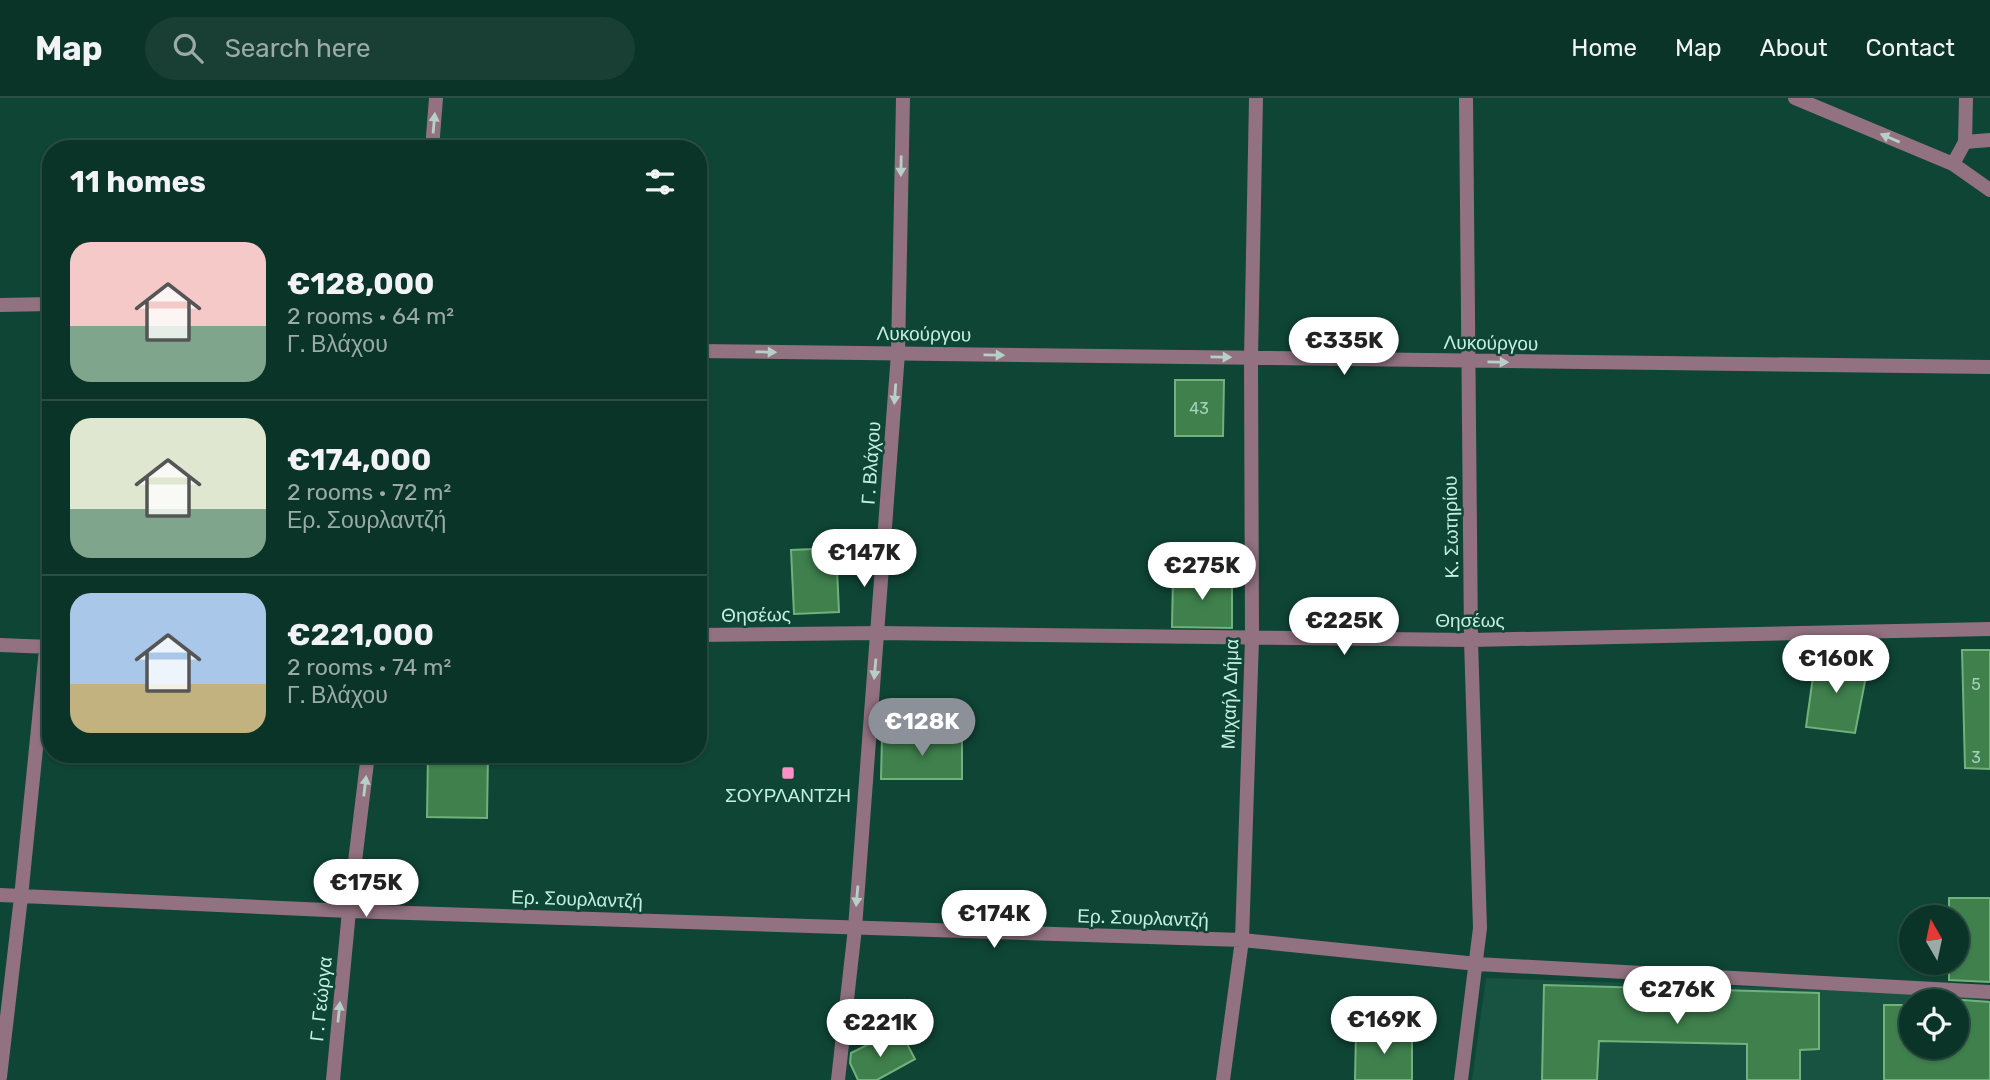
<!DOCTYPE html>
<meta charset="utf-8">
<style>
:root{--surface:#0b3428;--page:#193f34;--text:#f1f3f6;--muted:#9aaaa8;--line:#2b4f45;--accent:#8c9099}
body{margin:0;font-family:Rubik,sans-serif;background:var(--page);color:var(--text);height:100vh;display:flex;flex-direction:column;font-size:26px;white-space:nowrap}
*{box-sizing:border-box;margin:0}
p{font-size:23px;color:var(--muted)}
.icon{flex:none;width:38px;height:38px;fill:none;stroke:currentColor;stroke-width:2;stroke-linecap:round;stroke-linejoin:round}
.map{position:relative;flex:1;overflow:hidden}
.details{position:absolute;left:42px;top:42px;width:665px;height:623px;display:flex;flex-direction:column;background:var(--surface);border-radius:28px;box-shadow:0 2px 5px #0004,0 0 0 2px var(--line)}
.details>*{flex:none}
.needle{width:46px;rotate:351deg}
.buttons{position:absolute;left:1899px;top:807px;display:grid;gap:14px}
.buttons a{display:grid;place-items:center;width:70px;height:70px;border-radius:50%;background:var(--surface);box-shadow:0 2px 5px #0004,0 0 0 2px var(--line);font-size:35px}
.price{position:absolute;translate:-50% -60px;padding:0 16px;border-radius:24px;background:#fff;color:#222;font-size:23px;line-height:46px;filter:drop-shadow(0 2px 4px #0008)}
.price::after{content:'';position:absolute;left:50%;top:42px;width:21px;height:16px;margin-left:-10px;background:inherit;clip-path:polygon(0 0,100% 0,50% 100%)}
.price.current{background:var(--accent);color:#fff}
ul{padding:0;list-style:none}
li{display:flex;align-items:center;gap:21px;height:175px;padding:0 28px}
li+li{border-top:2px solid var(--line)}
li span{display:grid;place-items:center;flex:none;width:196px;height:140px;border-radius:21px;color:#555}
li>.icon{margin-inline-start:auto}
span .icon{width:84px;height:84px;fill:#fffc;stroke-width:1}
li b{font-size:30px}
h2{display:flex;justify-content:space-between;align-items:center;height:84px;padding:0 28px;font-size:30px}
header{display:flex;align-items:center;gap:42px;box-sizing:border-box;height:98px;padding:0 35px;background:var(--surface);border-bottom:2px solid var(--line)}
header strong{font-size:33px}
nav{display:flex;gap:38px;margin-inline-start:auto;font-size:24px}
.search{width:490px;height:63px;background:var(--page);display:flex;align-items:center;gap:18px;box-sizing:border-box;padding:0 24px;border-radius:38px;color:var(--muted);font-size:26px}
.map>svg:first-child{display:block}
</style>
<header>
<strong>Map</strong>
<div class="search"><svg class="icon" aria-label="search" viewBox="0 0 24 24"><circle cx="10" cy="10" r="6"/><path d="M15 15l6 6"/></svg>Search here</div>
<nav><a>Home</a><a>Map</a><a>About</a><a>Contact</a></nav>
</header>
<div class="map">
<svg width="1990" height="982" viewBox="0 0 1990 982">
<rect width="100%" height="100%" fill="#0f4535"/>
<path fill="#185341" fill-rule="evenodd" d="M 1486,880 L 1990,897 L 1990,982 L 1472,982 ZM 1911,903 L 1956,903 L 1956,948 L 1911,948 Z"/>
<path fill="#3f804d" stroke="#70b27c" stroke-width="2" d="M 1175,282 L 1224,282 L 1223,338 L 1175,338 Z
M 836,450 L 839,514 L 794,516 L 791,452 Z
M 1173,478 L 1232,479 L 1232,530 L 1172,529 Z
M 1962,552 L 1990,552 L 1990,671 L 1965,670 Z
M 1816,557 L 1868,568 L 1855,635 L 1806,629 Z
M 882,638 L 962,639 L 962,681 L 881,681 Z
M 428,656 L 488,656 L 487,720 L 427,719 Z
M 1949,800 L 1990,800 L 1990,884 L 1949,882 L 1949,864 L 1956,864 L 1956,819 L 1949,819 Z
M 1544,887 L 1819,895 L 1819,951 L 1800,952 L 1800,982 L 1747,982 L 1747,946 L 1599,943 L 1597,982 L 1542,982 Z
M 1949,901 L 1990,904 L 1990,982 L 1884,982 L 1884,907 L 1911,907 L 1911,948 L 1956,948 L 1956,903 Z
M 1356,934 L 1412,935 L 1412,982 L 1355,982 Z
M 905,942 L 915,961 L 877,982 L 858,982 L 850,965 L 851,955 L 869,946 Z"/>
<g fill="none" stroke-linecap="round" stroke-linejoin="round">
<path stroke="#927180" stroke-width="14" d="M 1795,0 L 1953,66 L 1990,92
M 1965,44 L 1990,42
M 1953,66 L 1965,44 L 1966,0
M 0,207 L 51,206
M 698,253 L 1990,269
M 698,537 L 878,535 L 1471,542 L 1990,531
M 0,547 L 51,549
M 0,797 L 349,813 L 1242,842 L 1477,866 L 1990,894
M 0,979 L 21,799 L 51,502
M 1223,982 L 1242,842 L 1252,541 L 1251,260 L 1256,0
M 1461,982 L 1480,830 L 1471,542 L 1466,0"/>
<path stroke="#927180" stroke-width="14" d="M 432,51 L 436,0
M 333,982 L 349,813 L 368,656
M 838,982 L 855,830 L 898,255 L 903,0"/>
</g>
<defs><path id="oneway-solid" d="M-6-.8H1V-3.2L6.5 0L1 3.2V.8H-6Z" transform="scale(1.75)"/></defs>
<g fill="#b7d0c6">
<use href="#oneway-solid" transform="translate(434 25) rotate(-85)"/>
<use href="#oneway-solid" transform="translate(1890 40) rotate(-157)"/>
<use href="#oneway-solid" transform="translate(901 68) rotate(91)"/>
<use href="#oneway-solid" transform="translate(766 254) rotate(1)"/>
<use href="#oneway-solid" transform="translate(994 257) rotate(1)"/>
<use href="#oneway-solid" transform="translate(1221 259) rotate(1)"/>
<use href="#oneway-solid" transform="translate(1498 264) rotate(1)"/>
<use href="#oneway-solid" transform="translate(895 296) rotate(94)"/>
<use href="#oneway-solid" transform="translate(875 571) rotate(95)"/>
<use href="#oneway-solid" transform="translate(365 688) rotate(-83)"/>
<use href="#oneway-solid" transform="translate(857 798) rotate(95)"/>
<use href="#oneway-solid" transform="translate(339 914) rotate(-84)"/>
</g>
<rect fill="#fb8fc6" stroke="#0f4535" stroke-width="2.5" x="781" y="668" width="14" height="14" rx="3.5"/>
<g text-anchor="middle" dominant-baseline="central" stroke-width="5" stroke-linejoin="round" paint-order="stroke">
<g font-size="16" fill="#a2d3ba">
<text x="1199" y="310">43</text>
<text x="1976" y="586">5</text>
<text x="1976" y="659">3</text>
</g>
<g font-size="19" fill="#c3efde" stroke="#0f4535">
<text transform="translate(924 236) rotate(1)">Λυκούργου</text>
<text transform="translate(1491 245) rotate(1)">Λυκούργου</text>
<text transform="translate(871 365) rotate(-86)">Γ. Βλάχου</text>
<text transform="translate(1451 429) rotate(-91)">Κ. Σωτηρίου</text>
<text transform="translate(756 517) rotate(-1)">Θησέως</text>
<text x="1470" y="522">Θησέως</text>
<text transform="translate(1230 596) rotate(-88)">Μιχαήλ Δήμα</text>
<text transform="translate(577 801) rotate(2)">Ερ. Σουρλαντζή</text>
<text transform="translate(1143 820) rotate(2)">Ερ. Σουρλαντζή</text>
<text transform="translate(321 901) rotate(-84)">Γ. Γεώργα</text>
</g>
<g font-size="19" fill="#c3efde" stroke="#0f4535">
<text x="788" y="697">ΣΟΥΡΛΑΝΤΖΗ</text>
</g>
</g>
</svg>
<div class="buttons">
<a><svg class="needle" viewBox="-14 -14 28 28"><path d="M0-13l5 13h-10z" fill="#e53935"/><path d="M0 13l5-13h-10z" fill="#9aaaa8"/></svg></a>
<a><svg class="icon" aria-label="locate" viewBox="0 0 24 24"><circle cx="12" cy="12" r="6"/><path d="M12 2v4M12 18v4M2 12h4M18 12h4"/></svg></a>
</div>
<b class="price" style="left:1344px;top:279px">€335K</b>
<b class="price" style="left:864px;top:491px">€147K</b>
<b class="price" style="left:1202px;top:504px">€275K</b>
<b class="price" style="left:1344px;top:559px">€225K</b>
<b class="price" style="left:1836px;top:597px">€160K</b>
<b class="price current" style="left:922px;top:660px">€128K</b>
<b class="price" style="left:366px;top:821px">€175K</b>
<b class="price" style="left:994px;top:852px">€174K</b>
<b class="price" style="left:1677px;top:928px">€276K</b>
<b class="price" style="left:1384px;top:958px">€169K</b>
<b class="price" style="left:880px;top:961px">€221K</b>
<section class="details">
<h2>11 homes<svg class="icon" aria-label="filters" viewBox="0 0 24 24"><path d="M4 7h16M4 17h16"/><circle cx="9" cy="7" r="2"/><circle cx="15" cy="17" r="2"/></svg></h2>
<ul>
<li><span style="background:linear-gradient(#f6c9c9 60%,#7fa58c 0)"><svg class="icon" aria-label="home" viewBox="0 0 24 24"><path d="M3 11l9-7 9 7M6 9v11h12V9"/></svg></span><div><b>€128,000</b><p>2 rooms · 64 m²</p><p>Γ. Βλάχου</p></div></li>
<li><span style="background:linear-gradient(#dfe7d0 65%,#7fa58c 0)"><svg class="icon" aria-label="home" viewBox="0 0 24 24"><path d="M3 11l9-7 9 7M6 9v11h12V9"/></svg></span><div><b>€174,000</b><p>2 rooms · 72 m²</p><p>Ερ. Σουρλαντζή</p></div></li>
<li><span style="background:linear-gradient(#a9c7e8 65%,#c2b280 0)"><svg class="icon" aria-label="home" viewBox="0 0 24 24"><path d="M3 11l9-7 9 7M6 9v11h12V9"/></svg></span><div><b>€221,000</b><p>2 rooms · 74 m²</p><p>Γ. Βλάχου</p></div></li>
</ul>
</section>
</div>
